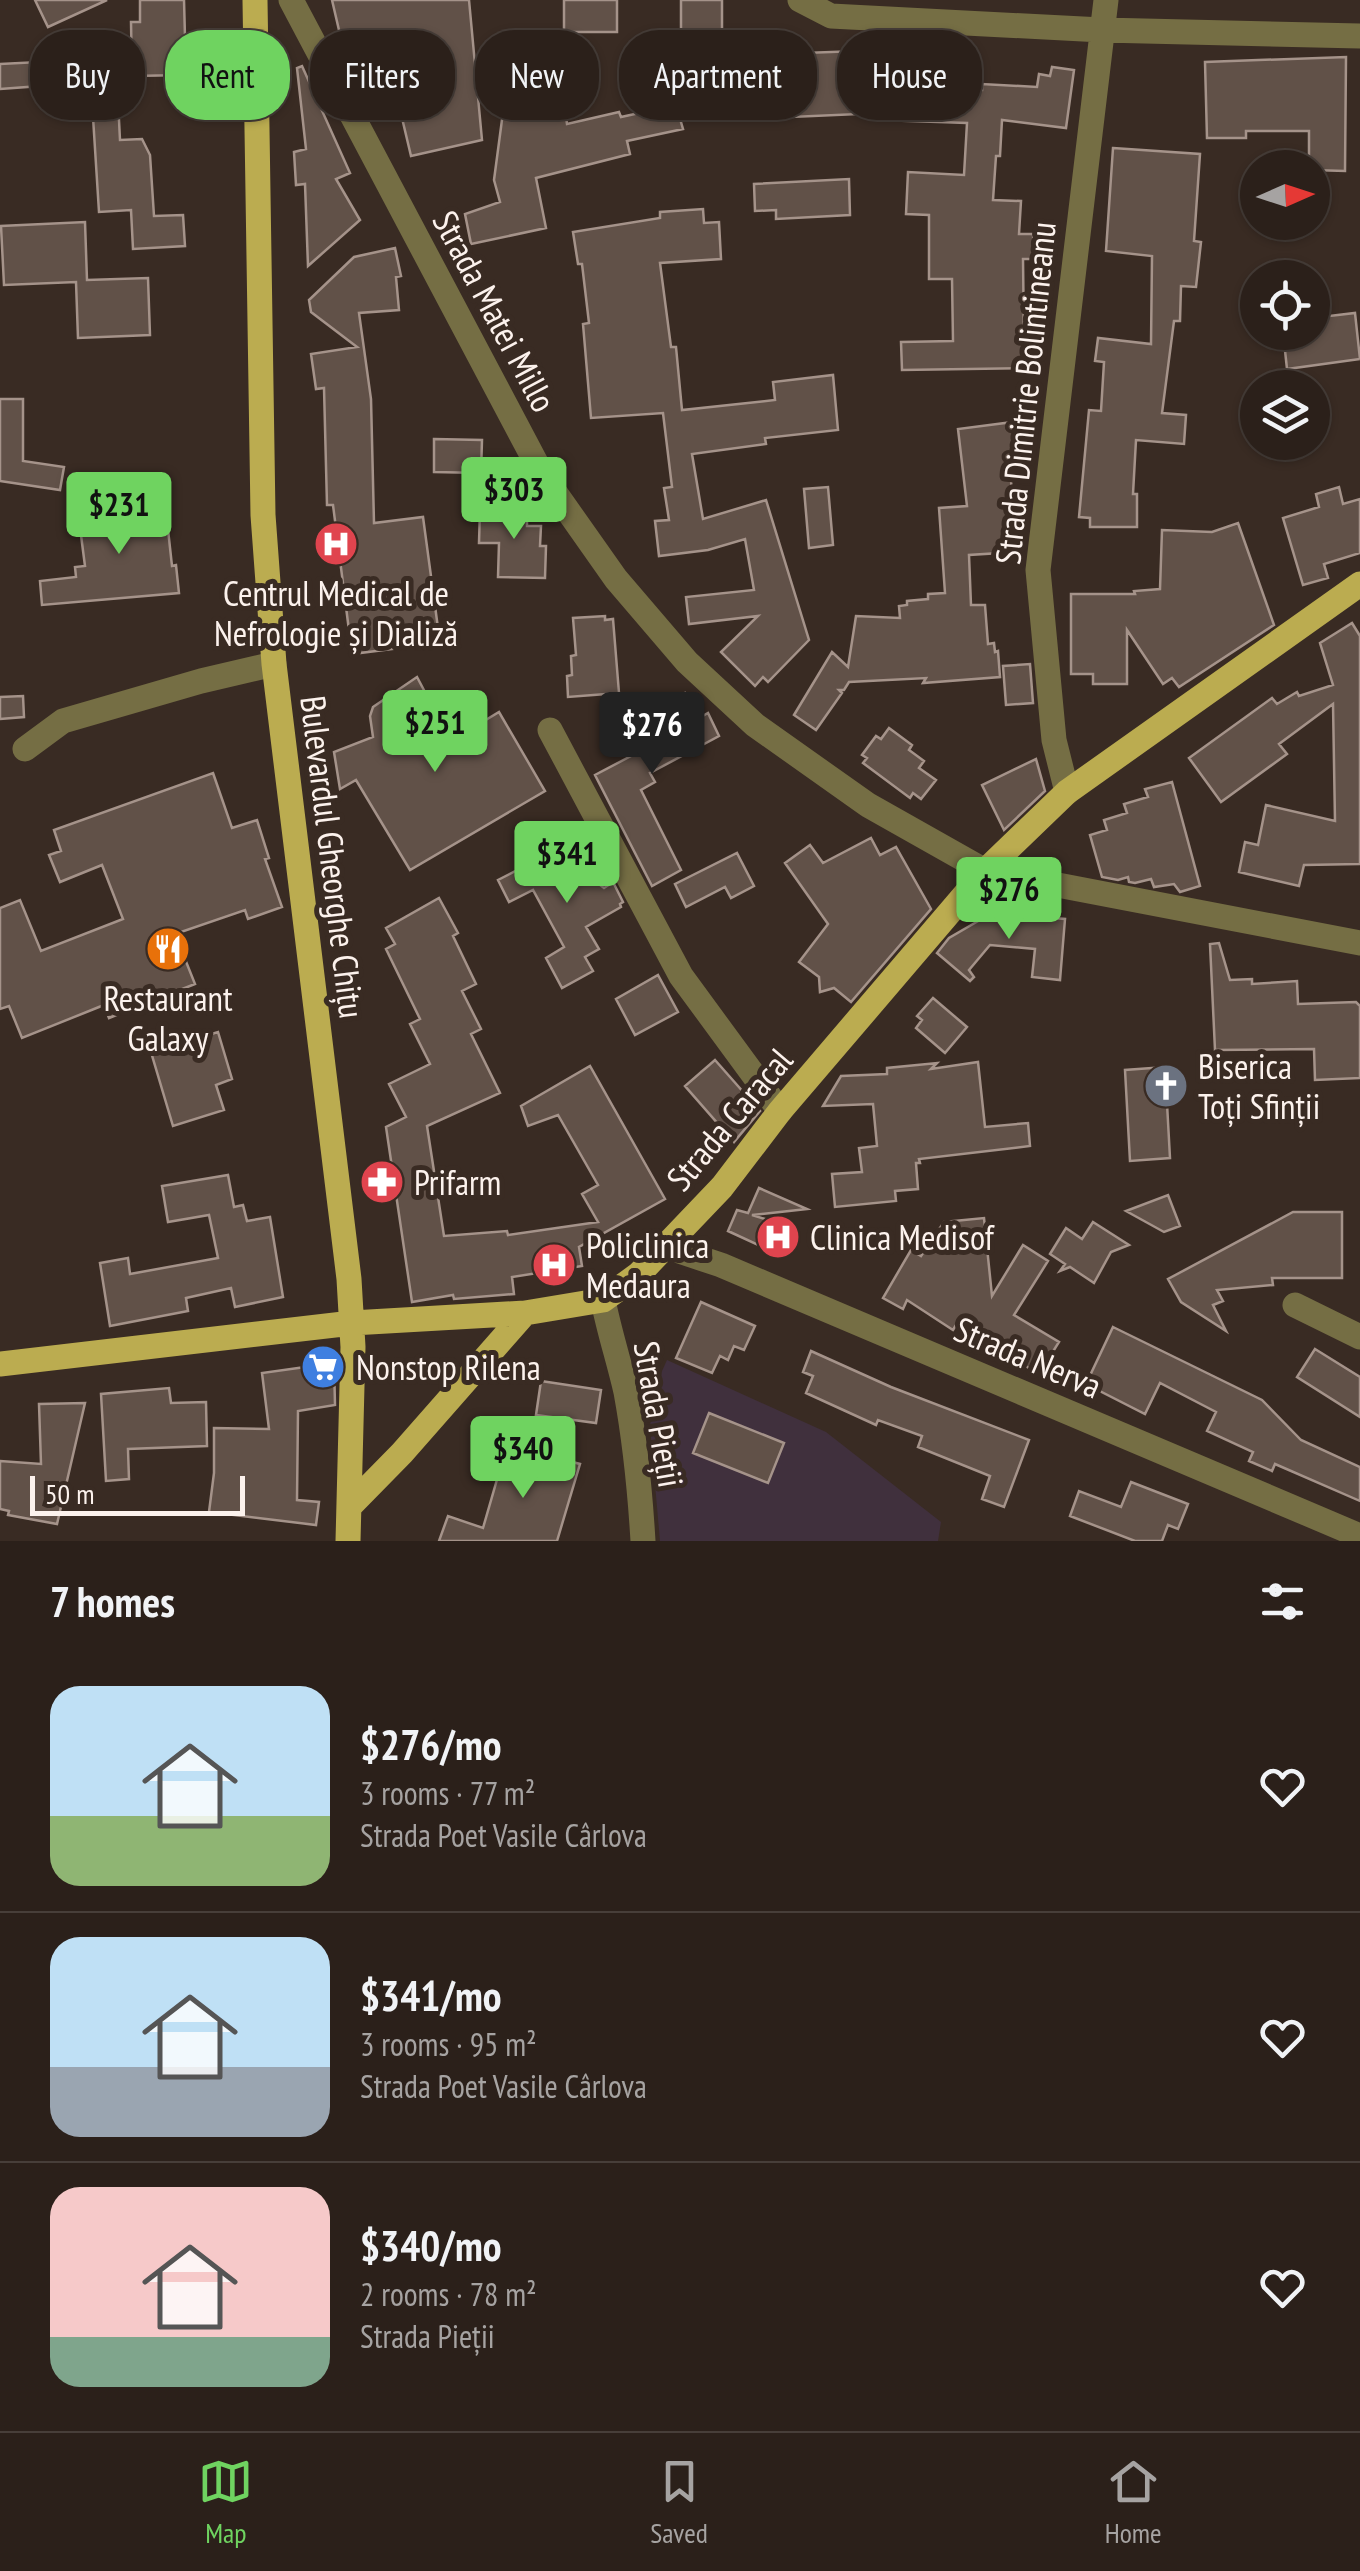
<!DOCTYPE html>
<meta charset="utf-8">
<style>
:root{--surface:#2b201a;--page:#372d27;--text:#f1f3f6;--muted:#a6a3a2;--line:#473e39;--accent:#6fd360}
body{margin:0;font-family:"PT Sans Narrow",sans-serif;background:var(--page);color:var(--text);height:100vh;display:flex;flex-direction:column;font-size:38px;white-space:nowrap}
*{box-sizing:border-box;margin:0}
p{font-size:32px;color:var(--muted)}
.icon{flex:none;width:55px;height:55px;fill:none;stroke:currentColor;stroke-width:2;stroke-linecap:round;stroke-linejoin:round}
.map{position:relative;height:1541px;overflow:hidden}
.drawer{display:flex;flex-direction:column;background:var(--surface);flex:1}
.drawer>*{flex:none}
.top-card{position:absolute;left:30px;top:30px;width:1300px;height:90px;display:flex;gap:20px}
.needle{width:65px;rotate:87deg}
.tools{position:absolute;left:1240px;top:150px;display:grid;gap:20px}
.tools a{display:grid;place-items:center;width:90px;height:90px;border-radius:50%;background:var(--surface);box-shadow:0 2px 8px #0004,0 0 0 2px var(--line);font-size:50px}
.scale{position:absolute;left:30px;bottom:25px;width:215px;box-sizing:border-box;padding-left:10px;border:5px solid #fcf2ed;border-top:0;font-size:28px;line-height:35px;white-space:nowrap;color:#fcf2ed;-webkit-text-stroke:8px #392b23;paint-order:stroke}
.price{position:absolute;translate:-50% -85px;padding:0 22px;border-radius:10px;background:var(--accent);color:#111;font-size:32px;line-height:65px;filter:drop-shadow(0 2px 5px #0008)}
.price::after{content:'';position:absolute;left:50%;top:60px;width:30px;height:22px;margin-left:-15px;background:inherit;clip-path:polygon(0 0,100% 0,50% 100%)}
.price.active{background:#222;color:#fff}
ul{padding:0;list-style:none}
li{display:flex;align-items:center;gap:30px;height:250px;padding:0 50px}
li+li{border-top:2px solid var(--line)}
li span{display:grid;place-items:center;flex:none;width:280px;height:200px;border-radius:30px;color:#555}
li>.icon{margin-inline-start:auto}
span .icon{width:120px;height:120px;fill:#fffc;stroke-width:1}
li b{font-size:42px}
h2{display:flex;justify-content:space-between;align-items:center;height:120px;padding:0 50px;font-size:42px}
.tag{padding:0 35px;border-radius:40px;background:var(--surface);box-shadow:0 2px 8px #0004,0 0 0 2px var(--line);font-size:35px;line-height:90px}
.tag.active{background:var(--accent);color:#111}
.tabs{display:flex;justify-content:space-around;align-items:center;height:140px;border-top:2px solid var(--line);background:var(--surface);font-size:28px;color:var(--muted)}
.tabs a{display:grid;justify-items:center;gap:5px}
.tabs .active{color:var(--accent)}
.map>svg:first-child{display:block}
</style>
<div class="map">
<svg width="1360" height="1541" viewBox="0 0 1360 1541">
<rect width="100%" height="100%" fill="#392b23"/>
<path fill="#40303d" d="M 667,1360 L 826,1432 L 941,1522 L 938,1541 L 660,1541 L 650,1427 L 654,1389 Z"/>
<path fill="#615148" stroke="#a5938a" stroke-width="2.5" d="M 35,0 L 107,0 L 48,27 Z
M 140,0 L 184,0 L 186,75 L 132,76 L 131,22 L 140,22 Z
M 332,0 L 469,0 L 482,140 L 411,156 L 398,101 L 396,102 L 395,56 L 356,60 L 354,41 L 342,43 Z
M 564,0 L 617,0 L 617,32 L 564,32 Z
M 681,0 L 722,0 L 722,31 L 681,31 Z
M 553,31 L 567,124 L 619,112 L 621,117 L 676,105 L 683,129 L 627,141 L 630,154 L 536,178 L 546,228 L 471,244 L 465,214 L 500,202 L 494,180 L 513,37 Z
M 722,33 L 722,56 L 858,51 L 859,75 L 935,77 L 935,89 L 982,90 L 982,84 L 1037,87 L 1039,74 L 1050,76 L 1052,67 L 1074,70 L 1066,128 L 1002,120 L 1000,156 L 996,156 L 993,200 L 1021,201 L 1019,234 L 1033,234 L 1034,259 L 1023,259 L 1024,341 L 1030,341 L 1029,368 L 902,370 L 901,342 L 953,341 L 952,279 L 929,279 L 929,215 L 906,214 L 908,172 L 964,175 L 967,123 L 881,120 L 881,113 L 742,119 L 742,109 L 691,120 L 662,63 Z
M 1346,57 L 1345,171 L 1312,170 L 1309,168 L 1309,131 L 1246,131 L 1246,138 L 1207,138 L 1205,62 Z
M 39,62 L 40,86 L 0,89 L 0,64 Z
M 302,66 L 350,173 L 336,179 L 360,220 L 308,266 L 305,184 L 296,185 L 294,152 L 306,149 L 297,68 Z
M 117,80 L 120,140 L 142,139 L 150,155 L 154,216 L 183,215 L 185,246 L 133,249 L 131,210 L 99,212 L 93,117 L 65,118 L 63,83 Z
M 1113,148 L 1200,154 L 1194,241 L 1201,242 L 1196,287 L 1181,286 L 1180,321 L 1174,321 L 1162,413 L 1186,415 L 1184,444 L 1136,440 L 1133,494 L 1137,494 L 1137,527 L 1090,527 L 1090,518 L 1079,517 L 1089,410 L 1101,411 L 1104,362 L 1095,361 L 1098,338 L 1151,344 L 1152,256 L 1106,251 Z
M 849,179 L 850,215 L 776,219 L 776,210 L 755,211 L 754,184 Z
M 703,209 L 704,223 L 719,222 L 721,259 L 660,263 L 671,347 L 676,347 L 682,410 L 775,400 L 773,382 L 833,375 L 838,430 L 765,438 L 766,444 L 692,454 L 703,519 L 766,500 L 809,640 L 768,682 L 763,677 L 755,686 L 721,652 L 758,616 L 689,624 L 686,597 L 754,590 L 745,539 L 708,550 L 659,556 L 655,521 L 669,520 L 664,488 L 672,487 L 663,413 L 591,418 L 583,324 L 589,323 L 582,264 L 578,264 L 573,232 L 660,218 L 660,212 Z
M 85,222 L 87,280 L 148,278 L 150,335 L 78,338 L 76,282 L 4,285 L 1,226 Z
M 395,248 L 401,276 L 396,277 L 399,310 L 359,313 L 371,399 L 374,523 L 423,517 L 440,643 L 352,654 L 333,505 L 327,505 L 324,388 L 316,389 L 311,354 L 357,347 L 311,312 L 309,300 L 354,257 Z
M 1355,313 L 1360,359 L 1287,369 L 1283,332 L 1312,332 L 1312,318 Z
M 0,399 L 23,399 L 23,461 L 64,467 L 60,490 L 0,481 Z
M 1013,422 L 1018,465 L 1010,466 L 1016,552 L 969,555 L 971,605 L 985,605 L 988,644 L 994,643 L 995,652 L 998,651 L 1000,677 L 923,683 L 926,678 L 849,682 L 844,690 L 839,690 L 842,693 L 816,730 L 794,715 L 832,652 L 848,667 L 856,616 L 900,618 L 899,606 L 907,605 L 907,601 L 928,599 L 928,594 L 945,593 L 939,508 L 967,506 L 958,429 Z
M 434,439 L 482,440 L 481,473 L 434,472 Z
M 828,487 L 833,545 L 809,548 L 804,489 Z
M 1339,487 L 1343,504 L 1360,499 L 1360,553 L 1324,564 L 1328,578 L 1303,585 L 1283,518 L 1319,507 L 1316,494 Z
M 165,502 L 172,566 L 176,565 L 179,593 L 42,605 L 40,581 L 76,577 L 75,567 L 85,566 L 78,512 Z
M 518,504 L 518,511 L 527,511 L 527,526 L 541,526 L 540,546 L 546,546 L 545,578 L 498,577 L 499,543 L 479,543 L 480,509 Z
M 1238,523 L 1274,625 L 1179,687 L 1172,678 L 1163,684 L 1127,630 L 1127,684 L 1093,684 L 1093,674 L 1071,674 L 1071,594 L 1135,594 L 1134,591 L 1160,589 L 1162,530 L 1212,532 Z
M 605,616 L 605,620 L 613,619 L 619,693 L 568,697 L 567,676 L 572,675 L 571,656 L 576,655 L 573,618 Z
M 1352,623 L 1360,636 L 1360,864 L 1304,865 L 1299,886 L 1239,872 L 1245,842 L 1258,845 L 1266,805 L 1335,821 L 1333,704 L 1279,744 L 1287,754 L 1221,802 L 1189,758 L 1272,698 L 1277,704 L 1297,692 L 1299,696 L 1333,685 L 1320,643 Z
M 1030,664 L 1033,703 L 1006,705 L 1003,666 Z
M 417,677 L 451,741 L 499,712 L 545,791 L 410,870 L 356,780 L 340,789 L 334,752 L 373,737 L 370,716 L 373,707 Z
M 685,693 L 699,718 L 708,713 L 719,736 L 650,773 L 655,782 L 641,790 L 681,870 L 652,886 L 595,775 L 631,756 L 617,729 Z
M 23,696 L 24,717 L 0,719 L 0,697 Z
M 889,728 L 912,745 L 909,750 L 924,761 L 919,768 L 936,780 L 921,799 L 913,793 L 910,798 L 863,763 L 867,758 L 862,755 L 876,736 L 881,739 Z
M 1036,759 L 1045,791 L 1004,830 L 982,785 Z
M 213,773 L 232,828 L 257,820 L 269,858 L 265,859 L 282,907 L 248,919 L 245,910 L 175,934 L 195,984 L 109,1018 L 104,1005 L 22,1038 L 9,1006 L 0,1009 L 0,908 L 20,900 L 41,951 L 123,919 L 102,865 L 60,882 L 49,855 L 61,851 L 54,830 Z
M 1172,782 L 1200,886 L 1180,892 L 1174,884 L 1154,887 L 1151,879 L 1135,883 L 1129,882 L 1128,877 L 1118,880 L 1102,877 L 1090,835 L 1107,830 L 1104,820 L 1127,813 L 1124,804 L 1148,797 L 1145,789 Z
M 871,838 L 880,855 L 896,847 L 931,909 L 851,1002 L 834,988 L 820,992 L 819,977 L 799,962 L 828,924 L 785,863 L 810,845 L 823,863 Z
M 575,843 L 600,885 L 604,888 L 613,882 L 623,902 L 620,904 L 621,907 L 586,927 L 599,949 L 585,957 L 593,971 L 562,988 L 546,958 L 564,947 L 533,890 L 509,902 L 498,880 L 529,864 L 531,868 Z
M 737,853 L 754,886 L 731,898 L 725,887 L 686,907 L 675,884 Z
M 439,898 L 458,933 L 453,936 L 476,984 L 462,991 L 481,1029 L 471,1034 L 500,1093 L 427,1126 L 444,1236 L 507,1231 L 508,1235 L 598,1222 L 582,1194 L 598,1185 L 558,1115 L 528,1126 L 521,1106 L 590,1066 L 665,1199 L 579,1247 L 582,1266 L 512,1277 L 514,1294 L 454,1299 L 453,1295 L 412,1302 L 386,1127 L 406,1117 L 389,1084 L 430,1064 L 410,1024 L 420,1019 L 386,949 L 395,944 L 386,928 Z
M 992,913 L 1065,919 L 1060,980 L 1032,977 L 1035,949 L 990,945 L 969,970 L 974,977 L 970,981 L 937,953 L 949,938 Z
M 1219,943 L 1230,980 L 1252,979 L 1252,984 L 1297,981 L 1298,1004 L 1356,1002 L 1360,1006 L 1360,1078 L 1315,1080 L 1314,1049 L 1215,1050 L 1210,944 Z
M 658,975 L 678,1012 L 635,1035 L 616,999 Z
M 933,998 L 967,1027 L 945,1053 L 916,1028 L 922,1020 L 917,1016 Z
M 218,1032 L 232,1079 L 216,1085 L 224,1110 L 173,1126 L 151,1052 Z
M 715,1060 L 760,1111 L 734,1142 L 685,1086 Z
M 978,1062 L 985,1127 L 1028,1123 L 1030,1146 L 919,1159 L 920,1163 L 916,1163 L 918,1189 L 895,1191 L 896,1201 L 835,1207 L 832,1174 L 862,1172 L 859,1148 L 877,1146 L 873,1104 L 823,1106 L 841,1076 L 887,1074 L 887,1068 L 937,1063 L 931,1069 Z
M 1165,1067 L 1170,1158 L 1130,1161 L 1125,1070 Z
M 228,1175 L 234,1207 L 243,1205 L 247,1221 L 270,1217 L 283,1297 L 235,1307 L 231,1288 L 186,1298 L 188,1311 L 110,1326 L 100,1263 L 128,1258 L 130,1274 L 218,1258 L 209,1215 L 168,1222 L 162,1186 Z
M 759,1188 L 807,1209 L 752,1215 L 791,1227 L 778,1254 L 728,1231 L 737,1210 L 748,1213 Z
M 1168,1195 L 1180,1226 L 1164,1232 L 1126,1211 Z
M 1293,1212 L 1342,1212 L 1342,1278 L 1272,1278 L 1273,1285 L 1217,1290 L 1223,1301 L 1213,1305 L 1226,1331 L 1181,1302 L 1168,1279 Z
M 984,1218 L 992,1296 L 1023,1245 L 1048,1261 L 1014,1315 L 1059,1342 L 1039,1374 L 956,1325 L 953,1330 L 907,1300 L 903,1309 L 883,1298 L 911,1250 L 921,1256 L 944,1222 Z
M 1093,1222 L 1129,1245 L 1111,1252 L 1094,1283 L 1070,1267 L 1060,1271 L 1065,1264 L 1050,1254 L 1066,1228 L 1082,1239 Z
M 701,1302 L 755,1326 L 744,1350 L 734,1346 L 728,1360 L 720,1356 L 712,1373 L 676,1358 Z
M 1113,1327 L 1262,1400 L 1301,1440 L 1360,1467 L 1360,1501 L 1275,1464 L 1272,1471 L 1249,1461 L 1253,1452 L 1207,1431 L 1216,1412 L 1160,1383 L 1145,1414 L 1086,1384 Z
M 1315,1349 L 1360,1377 L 1360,1417 L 1297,1377 Z
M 811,1351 L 891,1387 L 1029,1440 L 1004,1507 L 982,1499 L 990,1476 L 918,1447 L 922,1436 L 878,1420 L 876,1425 L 806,1393 L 813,1376 L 803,1372 Z
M 334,1363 L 335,1405 L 298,1411 L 297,1500 L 319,1502 L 316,1525 L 209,1512 L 214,1473 L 214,1428 L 269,1429 L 262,1373 Z
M 541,1381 L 601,1390 L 596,1423 L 536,1415 Z
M 169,1388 L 171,1403 L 206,1402 L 207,1446 L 128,1449 L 129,1479 L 106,1481 L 101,1394 Z
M 85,1403 L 57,1524 L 8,1515 L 9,1511 L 0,1509 L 0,1461 L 41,1464 L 39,1404 Z
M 709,1413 L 784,1443 L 768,1483 L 693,1453 Z
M 507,1445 L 580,1464 L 557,1541 L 439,1541 L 448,1516 L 483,1528 Z
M 1131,1482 L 1188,1504 L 1178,1529 L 1168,1525 L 1162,1541 L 1135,1541 L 1070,1516 L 1079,1491 L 1121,1507 Z"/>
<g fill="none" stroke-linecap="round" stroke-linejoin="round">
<path stroke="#756e44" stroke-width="25" d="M 291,0 L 542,474 L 616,579 L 687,662 L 755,725 L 868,805 L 985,871 L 1360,943
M 800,0 L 831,16 L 1102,30 L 1360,36
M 550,730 L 681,976 L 780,1111
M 25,749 L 63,721 L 201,681 L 274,664
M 1067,792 L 1054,740 L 1038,570 L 1106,0
M 667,1247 L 721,1265 L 1360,1536
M 603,1300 C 609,1331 619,1361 626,1392 C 635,1441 640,1491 643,1541
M 1295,1305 L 1360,1337"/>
<path stroke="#bbac50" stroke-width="25" d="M 255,0 L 263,515 L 274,664 L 349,1279 L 353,1347 L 348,1541
M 0,1364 L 352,1323 L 525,1313 L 603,1300 L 639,1274 L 722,1187 L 780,1111 L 985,871 L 1067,792 L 1360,584
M 351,1505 L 402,1453 L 525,1313"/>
</g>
<defs>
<symbol id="hospital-disc" viewBox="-11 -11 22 22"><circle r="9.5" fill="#e0444e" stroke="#392b23"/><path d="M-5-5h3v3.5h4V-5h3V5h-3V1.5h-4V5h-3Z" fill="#fff"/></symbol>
<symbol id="restaurant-disc" viewBox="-11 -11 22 22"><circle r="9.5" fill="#e8710a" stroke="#392b23"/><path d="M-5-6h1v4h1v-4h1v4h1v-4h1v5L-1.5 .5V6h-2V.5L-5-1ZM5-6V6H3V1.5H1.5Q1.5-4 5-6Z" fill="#fff"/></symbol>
<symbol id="church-disc" viewBox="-11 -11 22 22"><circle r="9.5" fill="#6b7280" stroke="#392b23"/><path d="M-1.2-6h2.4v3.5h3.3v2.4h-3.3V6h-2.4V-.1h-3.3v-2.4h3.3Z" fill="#fff"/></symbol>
<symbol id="pharmacy-disc" viewBox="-11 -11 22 22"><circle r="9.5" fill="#e0444e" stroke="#392b23"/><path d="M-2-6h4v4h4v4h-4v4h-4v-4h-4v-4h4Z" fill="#fff"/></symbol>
<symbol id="supermarket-disc" viewBox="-11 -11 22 22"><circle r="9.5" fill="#3f7fe0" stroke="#392b23"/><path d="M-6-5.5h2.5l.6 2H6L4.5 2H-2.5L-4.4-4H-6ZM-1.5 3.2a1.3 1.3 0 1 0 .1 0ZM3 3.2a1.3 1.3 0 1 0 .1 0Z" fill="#fff"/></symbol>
</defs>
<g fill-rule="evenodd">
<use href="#hospital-disc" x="311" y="519" width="50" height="50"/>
<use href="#restaurant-disc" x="143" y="924" width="50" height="50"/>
<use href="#church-disc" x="1141" y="1061" width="50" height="50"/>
<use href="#pharmacy-disc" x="357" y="1157" width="50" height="50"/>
<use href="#hospital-disc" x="753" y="1212" width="50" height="50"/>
<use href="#hospital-disc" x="529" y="1240" width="50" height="50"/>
<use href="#supermarket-disc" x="298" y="1342" width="50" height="50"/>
</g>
<g text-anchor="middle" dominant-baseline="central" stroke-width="10" stroke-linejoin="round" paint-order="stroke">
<g font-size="35" fill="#fcf2ed" stroke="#392b23">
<text transform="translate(495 311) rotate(62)">Strada Matei Millo</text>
<text transform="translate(1025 393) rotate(-84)">Strada Dimitrie Bolintineanu</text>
<text transform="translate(333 857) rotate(83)">Bulevardul Gheorghe Chițu</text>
<text transform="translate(729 1119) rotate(-50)">Strada Caracal</text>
<text transform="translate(1028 1357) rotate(23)">Strada Nerva</text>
<text transform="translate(659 1414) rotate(80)">Strada Pieții</text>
</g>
<g font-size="35" fill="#fcf2ed" stroke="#392b23" text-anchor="start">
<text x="336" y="593" text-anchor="middle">Centrul Medical de<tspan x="336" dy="40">Nefrologie și Dializă</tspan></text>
<text x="168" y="998" text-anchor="middle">Restaurant<tspan x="168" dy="40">Galaxy</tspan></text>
<text x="1198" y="1066">Biserica<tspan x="1198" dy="40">Toți Sfinții</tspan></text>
<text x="414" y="1182">Prifarm</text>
<text x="810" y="1237">Clinica Medisof</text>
<text x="586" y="1245">Policlinica<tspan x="586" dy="40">Medaura</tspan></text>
<text x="356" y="1367">Nonstop Rilena</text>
</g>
</g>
</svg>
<div class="tools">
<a><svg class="needle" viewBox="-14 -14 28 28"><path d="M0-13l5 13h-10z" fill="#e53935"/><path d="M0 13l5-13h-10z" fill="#a6a3a2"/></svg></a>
<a><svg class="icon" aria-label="locate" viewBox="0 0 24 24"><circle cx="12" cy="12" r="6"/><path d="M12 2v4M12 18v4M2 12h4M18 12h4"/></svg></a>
<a><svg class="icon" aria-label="layers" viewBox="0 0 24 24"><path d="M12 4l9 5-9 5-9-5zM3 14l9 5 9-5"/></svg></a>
</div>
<div class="scale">50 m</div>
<b class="price" style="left:514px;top:542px">$303</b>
<b class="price" style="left:119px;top:557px">$231</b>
<b class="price" style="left:435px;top:775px">$251</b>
<b class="price active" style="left:652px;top:777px">$276</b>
<b class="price" style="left:567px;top:906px">$341</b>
<b class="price" style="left:1009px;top:942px">$276</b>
<b class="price" style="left:523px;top:1501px">$340</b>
<div class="top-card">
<a class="tag">Buy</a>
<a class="tag active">Rent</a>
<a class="tag">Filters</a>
<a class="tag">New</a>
<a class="tag">Apartment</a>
<a class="tag">House</a>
</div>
</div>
<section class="drawer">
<h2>7 homes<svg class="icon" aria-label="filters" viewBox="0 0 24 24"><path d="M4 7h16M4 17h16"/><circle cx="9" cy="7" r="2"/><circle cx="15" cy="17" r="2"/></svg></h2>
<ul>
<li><span style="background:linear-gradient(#bfe0f5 65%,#8fb573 0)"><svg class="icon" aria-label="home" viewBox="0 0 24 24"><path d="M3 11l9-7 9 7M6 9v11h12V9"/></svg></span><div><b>$276/mo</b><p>3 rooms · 77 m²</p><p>Strada Poet Vasile Cârlova</p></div><svg class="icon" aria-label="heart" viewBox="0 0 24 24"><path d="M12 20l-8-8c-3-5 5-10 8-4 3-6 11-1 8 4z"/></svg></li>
<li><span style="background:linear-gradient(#bfe0f5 65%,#9aa5b1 0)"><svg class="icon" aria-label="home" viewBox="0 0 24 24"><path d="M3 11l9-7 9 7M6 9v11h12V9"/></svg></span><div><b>$341/mo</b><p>3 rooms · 95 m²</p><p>Strada Poet Vasile Cârlova</p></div><svg class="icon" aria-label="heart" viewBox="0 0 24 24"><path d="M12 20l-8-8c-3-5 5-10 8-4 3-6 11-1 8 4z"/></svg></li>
<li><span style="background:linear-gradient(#f6c9c9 75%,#7fa58c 0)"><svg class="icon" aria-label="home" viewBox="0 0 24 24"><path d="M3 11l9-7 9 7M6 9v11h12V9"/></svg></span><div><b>$340/mo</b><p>2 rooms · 78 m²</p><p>Strada Pieții</p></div><svg class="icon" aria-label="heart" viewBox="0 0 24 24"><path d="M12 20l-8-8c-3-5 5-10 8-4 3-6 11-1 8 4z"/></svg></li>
</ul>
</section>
<nav class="tabs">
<a class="active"><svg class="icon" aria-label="map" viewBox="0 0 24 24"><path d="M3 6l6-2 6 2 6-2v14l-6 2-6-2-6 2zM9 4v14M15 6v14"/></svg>Map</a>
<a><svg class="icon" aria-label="saved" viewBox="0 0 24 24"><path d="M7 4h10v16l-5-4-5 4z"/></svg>Saved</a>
<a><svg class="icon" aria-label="home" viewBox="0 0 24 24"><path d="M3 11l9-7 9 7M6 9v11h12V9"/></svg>Home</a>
</nav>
